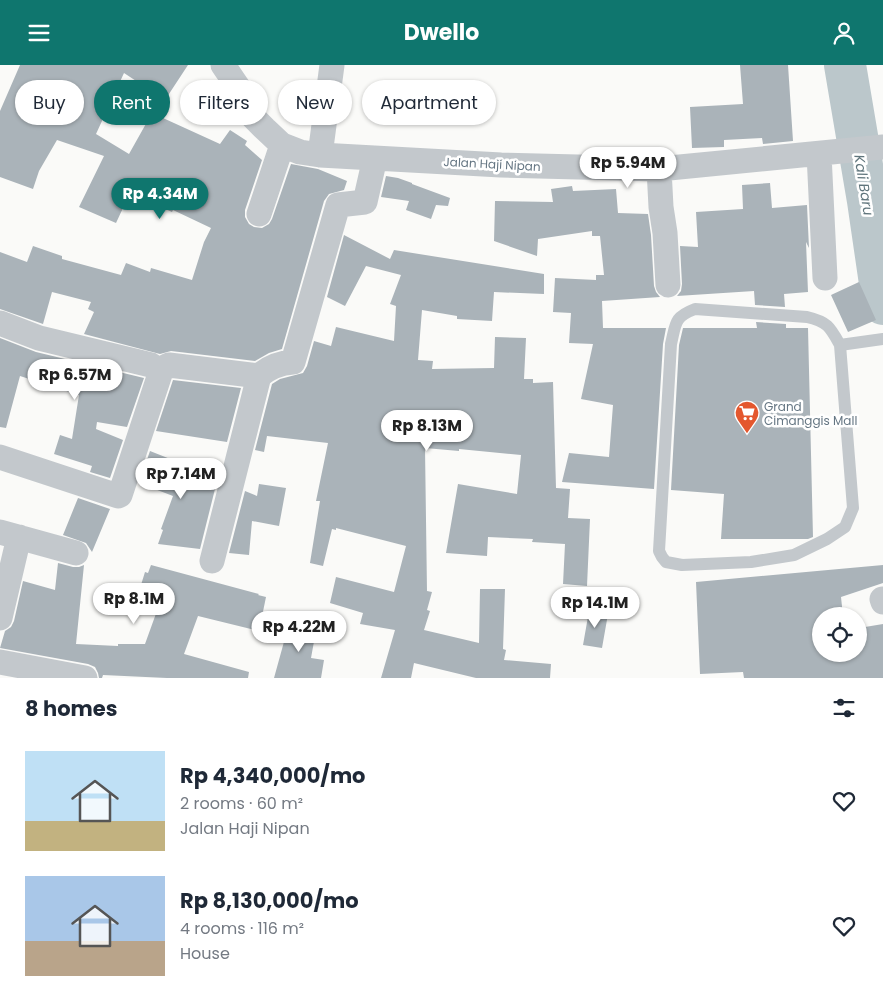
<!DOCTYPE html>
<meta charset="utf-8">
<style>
:root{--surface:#fff;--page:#f2f2f3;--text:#1f2937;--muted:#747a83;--accent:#0f766e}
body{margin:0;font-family:Poppins,sans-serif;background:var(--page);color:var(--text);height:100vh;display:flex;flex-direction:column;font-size:19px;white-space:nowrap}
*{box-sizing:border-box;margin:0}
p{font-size:16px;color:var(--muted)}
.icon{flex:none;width:28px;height:28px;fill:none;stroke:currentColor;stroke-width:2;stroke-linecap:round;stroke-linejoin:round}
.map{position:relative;height:613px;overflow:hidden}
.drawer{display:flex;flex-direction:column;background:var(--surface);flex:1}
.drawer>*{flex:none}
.hud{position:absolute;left:15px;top:15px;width:500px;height:45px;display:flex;gap:10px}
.controls{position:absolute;left:812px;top:542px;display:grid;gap:10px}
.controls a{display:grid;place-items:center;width:55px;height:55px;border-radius:50%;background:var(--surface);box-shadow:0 1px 4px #0004;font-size:25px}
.price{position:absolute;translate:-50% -42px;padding:0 11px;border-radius:18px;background:#fff;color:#222;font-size:16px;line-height:32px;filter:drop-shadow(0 1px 2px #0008)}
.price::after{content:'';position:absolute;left:50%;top:30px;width:15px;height:11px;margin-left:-8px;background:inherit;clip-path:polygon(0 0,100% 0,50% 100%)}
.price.selected{background:var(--accent);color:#fff}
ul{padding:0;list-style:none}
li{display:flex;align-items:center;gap:15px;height:125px;padding:0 25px}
li span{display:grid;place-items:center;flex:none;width:140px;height:100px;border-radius:0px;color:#555}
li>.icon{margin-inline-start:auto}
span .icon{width:60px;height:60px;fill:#fffc;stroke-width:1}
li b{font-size:21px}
h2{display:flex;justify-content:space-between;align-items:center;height:60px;padding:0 25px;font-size:21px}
.tag{padding:0 18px;border-radius:22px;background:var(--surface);box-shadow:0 1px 4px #0004;font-size:18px;line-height:45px}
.tag.selected{background:var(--accent);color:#fff}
header{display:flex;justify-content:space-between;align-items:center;height:65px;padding:0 25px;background:var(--accent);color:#fff;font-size:22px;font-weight:700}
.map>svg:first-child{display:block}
</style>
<header><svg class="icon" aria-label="menu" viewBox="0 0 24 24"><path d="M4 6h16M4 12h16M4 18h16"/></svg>Dwello<svg class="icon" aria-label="person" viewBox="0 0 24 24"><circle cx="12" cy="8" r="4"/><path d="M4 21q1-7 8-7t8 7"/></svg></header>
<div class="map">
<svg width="883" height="613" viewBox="0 0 883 613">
<rect width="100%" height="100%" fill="#fafaf8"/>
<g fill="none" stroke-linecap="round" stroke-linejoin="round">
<path stroke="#bbc7cb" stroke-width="42" d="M 845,0 L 868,136 L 883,239"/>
</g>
<path fill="#aab3b9" d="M 20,0 L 188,0 L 165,35 L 124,8 L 96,69 L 129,89 L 152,48 L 220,79 L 230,65 L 247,76 L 245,80 L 262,95 L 245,145 L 245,152 L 249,159 L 254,162 L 262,163 L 269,159 L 272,154 L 291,99 L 318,104 L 347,116 L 344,125 L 329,129 L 324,136 L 282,284 L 269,288 L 255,296 L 171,286 L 160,289 L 84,269 L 94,247 L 88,244 L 91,237 L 52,227 L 43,259 L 0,244 L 0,187 L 27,197 L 33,181 L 62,191 L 62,194 L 121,210 L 126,198 L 150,207 L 151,203 L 192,215 L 204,177 L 211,163 L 173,145 L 172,147 L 130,128 L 116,158 L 79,142 L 104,91 L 57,75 L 39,106 L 33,124 L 0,112 L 0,46 Z
M 740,0 L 788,0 L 793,76 L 763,79 L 762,73 L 724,75 L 724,82 L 692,83 L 690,42 L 743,39 Z
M 386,111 L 398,113 L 412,118 L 412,119 L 450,133 L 448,141 L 436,140 L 431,154 L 406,145 L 409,136 L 381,132 Z
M 770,118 L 772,143 L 807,140 L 809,183 L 806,177 L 808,227 L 784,229 L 785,242 L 755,240 L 754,226 L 677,231 L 681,226 L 682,219 L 680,181 L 698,182 L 696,147 L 743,144 L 742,120 Z
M 572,121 L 573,126 L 616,124 L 618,148 L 648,149 L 651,170 L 654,221 L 656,227 L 660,232 L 602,236 L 603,263 L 666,263 L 663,279 L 654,424 L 562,417 L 569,388 L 609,392 L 613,340 L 581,334 L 593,279 L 569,278 L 571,248 L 553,247 L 555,213 L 596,215 L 596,210 L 604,210 L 600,171 L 592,171 L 592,166 L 538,174 L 537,191 L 494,176 L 495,136 L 553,137 L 551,124 Z
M 344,170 L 390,194 L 394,185 L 544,209 L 544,229 L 494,227 L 492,256 L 457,254 L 457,251 L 422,245 L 418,295 L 433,296 L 432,304 L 494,303 L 495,272 L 526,273 L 524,314 L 533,314 L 533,318 L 553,317 L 556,423 L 570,424 L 568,453 L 590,454 L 587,521 L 563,519 L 565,479 L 532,477 L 533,474 L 488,472 L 487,491 L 446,488 L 458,419 L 517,429 L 521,390 L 459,384 L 459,386 L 425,383 L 427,526 L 432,527 L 427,545 L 430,546 L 424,565 L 479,578 L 480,524 L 505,524 L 503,584 L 506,585 L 504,595 L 551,599 L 550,613 L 476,613 L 414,598 L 411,613 L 381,613 L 395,565 L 360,559 L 363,548 L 330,538 L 336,512 L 394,527 L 406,481 L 336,463 L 336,465 L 332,464 L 323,501 L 310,498 L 320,436 L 316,436 L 328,378 L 267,371 L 264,387 L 255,385 L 272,319 L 280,314 L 303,308 L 307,301 L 314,276 L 331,281 L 336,262 L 394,276 L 396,241 L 390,239 L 401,210 L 366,201 L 345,241 L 327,232 Z
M 859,217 L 876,255 L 848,267 L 831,230 Z
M 756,257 L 786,259 L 786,263 L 808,263 L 813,472 L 808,474 L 721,474 L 724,429 L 671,425 L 679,280 L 683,263 L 757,263 Z
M 0,273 L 36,287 L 144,313 L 127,362 L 97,357 L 96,364 L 123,375 L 110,413 L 90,407 L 92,401 L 54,389 L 60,370 L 72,374 L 79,330 L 20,311 L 6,363 L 0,362 Z
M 173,315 L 241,323 L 227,377 L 156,366 Z
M 150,386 L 193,403 L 192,406 L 217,416 L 200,484 L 158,479 L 163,465 L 161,464 L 173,431 L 139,418 Z
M 259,419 L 286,423 L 279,461 L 252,456 L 249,490 L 229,488 L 245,426 L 257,431 Z
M 78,433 L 110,444 L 92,487 L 86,478 L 63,470 Z
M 58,498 L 73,502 L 79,502 L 84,500 L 76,579 L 118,581 L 118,579 L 145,579 L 158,543 L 136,536 L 145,507 L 148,508 L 151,500 L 259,529 L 258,530 L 266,532 L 259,566 L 198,551 L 184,589 L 249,607 L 248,613 L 167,613 L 103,610 L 102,613 L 99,613 L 98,608 L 95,602 L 88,599 L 0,583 L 5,566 L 11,562 L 14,556 L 23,516 L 55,525 Z
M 883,500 L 883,518 L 841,532 L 843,551 L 821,551 L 821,589 L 859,589 L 859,563 L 883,559 L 883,613 L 744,613 L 743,607 L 700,609 L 696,517 Z
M 589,546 L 608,549 L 602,583 L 583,580 Z
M 290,555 L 317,560 L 311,593 L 324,595 L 321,613 L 274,613 Z"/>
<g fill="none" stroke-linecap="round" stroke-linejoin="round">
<path stroke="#c3c8cc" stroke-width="12" d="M 840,280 L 853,443 L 845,462 L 827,474 L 794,490 L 751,497 L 682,500 L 666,497 L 662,492 L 659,486 L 671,279 C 676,258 674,252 695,244 L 807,252 C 828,257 830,262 840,280 L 883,274"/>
<path stroke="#c3c8cc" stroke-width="25" d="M 223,0 L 238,22 L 249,48 L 265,64 L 282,80 L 300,87 L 320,90 L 501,100 L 659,104 L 883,82
M 819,89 L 825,213
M 320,90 L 332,0
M 659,104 L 661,142 L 665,168 L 668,220
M 259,149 L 282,80
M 0,258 L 39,273 L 151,300 L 159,305
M 0,392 L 118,431 L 120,430 L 160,309 L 159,305 L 169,300 L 259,311
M 0,467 L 76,488
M 212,496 L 259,311 C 269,302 279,298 293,297 L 338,140 L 365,137 L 375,93
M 882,534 L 883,537
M 0,553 L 19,472
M 0,597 L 85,613"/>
</g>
<defs>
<symbol id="supermarket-pin" viewBox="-11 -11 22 30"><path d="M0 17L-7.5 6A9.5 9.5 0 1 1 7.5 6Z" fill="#e4572e" stroke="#fff"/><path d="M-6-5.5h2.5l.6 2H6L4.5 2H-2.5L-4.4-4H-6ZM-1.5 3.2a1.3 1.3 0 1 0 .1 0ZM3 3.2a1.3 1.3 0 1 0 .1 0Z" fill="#fff"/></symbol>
</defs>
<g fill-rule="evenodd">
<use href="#supermarket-pin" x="733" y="334" width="28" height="38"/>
</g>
<g text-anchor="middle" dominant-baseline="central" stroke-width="5" stroke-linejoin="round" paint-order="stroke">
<g font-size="12" fill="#657683" stroke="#fff">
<text transform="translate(492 99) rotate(3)">Jalan Haji Nipan</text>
</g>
<g font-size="12" fill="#657683" stroke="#fff" text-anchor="start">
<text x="764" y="341">Grand<tspan x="764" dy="14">Cimanggis Mall</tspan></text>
</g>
<g font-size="14" font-style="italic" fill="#60757c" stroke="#fff">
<text transform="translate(864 120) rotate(81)">Kali Baru</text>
</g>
</g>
</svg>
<div class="controls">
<a><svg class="icon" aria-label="locate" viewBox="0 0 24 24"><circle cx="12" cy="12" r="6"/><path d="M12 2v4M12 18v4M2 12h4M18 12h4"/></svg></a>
</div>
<b class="price" style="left:628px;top:124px">Rp 5.94M</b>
<b class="price selected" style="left:160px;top:155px">Rp 4.34M</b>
<b class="price" style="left:75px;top:336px">Rp 6.57M</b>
<b class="price" style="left:427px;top:387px">Rp 8.13M</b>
<b class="price" style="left:181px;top:435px">Rp 7.14M</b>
<b class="price" style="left:134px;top:560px">Rp 8.1M</b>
<b class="price" style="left:595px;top:564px">Rp 14.1M</b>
<b class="price" style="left:299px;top:588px">Rp 4.22M</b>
<div class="hud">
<a class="tag">Buy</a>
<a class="tag selected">Rent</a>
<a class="tag">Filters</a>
<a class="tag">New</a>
<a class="tag">Apartment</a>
</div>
</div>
<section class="drawer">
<h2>8 homes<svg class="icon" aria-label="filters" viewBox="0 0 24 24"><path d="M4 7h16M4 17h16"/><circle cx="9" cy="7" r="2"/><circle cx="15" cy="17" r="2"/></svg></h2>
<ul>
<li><span style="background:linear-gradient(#bfe0f5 70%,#c2b280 0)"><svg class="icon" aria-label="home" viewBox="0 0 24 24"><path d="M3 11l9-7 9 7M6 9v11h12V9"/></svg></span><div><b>Rp 4,340,000/mo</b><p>2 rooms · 60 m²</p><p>Jalan Haji Nipan</p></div><svg class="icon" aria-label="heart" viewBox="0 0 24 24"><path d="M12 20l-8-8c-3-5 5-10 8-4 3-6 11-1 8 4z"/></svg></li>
<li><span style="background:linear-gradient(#a9c7e8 65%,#b9a48a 0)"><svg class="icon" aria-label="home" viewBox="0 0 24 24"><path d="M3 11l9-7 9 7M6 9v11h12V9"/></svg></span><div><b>Rp 8,130,000/mo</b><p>4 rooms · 116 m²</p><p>House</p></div><svg class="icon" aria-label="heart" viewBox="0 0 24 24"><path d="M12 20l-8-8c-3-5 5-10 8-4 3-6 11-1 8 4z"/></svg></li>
</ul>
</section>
